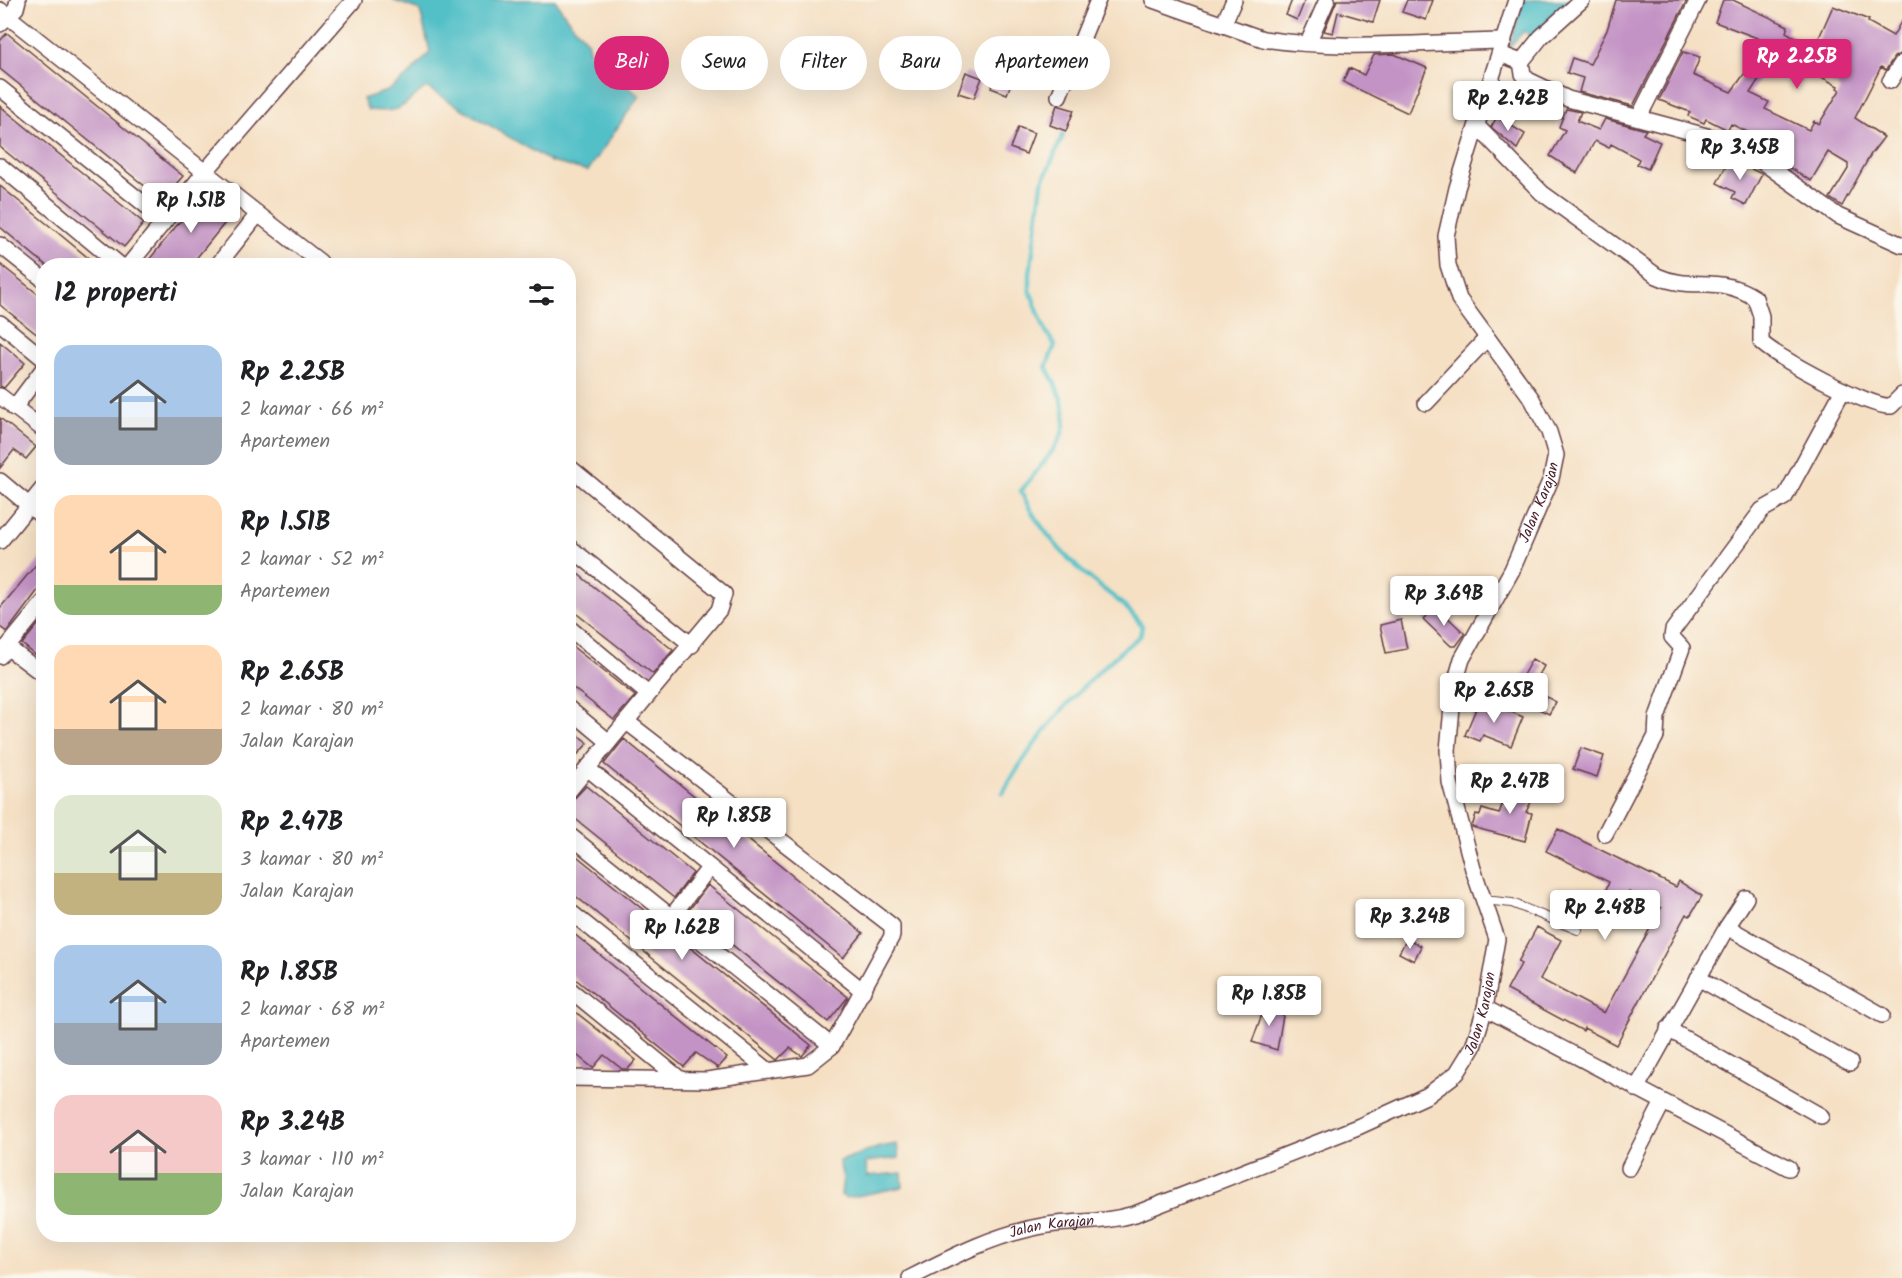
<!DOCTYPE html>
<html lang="id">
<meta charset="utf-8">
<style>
:root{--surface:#fff;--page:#f2f2f2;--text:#202124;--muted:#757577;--accent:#db2777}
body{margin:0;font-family:Kalam,sans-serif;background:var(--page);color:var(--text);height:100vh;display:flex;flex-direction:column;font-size:22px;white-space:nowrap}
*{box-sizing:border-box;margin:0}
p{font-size:20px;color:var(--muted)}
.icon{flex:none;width:33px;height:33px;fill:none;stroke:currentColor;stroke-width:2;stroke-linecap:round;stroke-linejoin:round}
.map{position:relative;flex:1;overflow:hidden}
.details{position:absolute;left:36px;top:258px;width:540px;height:984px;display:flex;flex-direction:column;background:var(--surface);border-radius:24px;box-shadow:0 6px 24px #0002}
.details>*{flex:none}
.guide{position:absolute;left:594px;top:36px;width:570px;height:54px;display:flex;gap:12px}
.price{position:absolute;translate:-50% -51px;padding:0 14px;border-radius:6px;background:#fff;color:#222;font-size:20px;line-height:39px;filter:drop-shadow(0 2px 3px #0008)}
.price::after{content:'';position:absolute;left:50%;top:36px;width:18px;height:14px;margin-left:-9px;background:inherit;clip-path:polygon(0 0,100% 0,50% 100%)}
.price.active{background:var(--accent);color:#fff}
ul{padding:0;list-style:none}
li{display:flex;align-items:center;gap:18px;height:150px;padding:0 18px}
li span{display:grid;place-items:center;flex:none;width:168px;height:120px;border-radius:18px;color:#555}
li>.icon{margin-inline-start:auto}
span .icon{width:72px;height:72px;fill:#fffc;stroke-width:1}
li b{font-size:26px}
h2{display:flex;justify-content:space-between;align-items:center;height:72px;padding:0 18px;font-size:26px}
.tag{padding:0 21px;border-radius:27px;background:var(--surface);box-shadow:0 6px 24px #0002;font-size:21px;line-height:54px}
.tag.active{background:var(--accent);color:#fff}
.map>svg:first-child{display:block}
</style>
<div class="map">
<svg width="1902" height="1278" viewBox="0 0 1902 1278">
<rect width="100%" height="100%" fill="#fbf7ec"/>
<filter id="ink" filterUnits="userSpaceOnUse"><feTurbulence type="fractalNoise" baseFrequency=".0167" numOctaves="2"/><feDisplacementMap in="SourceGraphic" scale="12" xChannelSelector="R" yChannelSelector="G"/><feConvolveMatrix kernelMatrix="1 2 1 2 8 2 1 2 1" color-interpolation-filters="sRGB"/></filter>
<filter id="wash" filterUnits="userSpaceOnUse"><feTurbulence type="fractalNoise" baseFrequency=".008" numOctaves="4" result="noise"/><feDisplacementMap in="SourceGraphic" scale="24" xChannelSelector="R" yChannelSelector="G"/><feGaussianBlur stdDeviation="1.35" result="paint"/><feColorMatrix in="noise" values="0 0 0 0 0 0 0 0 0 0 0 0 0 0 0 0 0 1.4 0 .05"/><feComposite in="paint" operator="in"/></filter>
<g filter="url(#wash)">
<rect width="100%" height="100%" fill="#f5e0c4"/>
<path fill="#52c0c8" stroke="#4e707a" stroke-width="1.5" d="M 392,0 L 555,0 L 567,18 L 587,41 L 590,54 L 639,96 L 588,171 L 551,162 L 426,87 C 399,108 404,113 368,110 L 363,99 L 387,91 L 408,76 L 430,52 L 420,10 Z
M 1523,0 L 1575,0 L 1532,37 L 1524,31 L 1509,47 Z
M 897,1144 L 899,1158 L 866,1162 L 867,1176 L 902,1173 L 903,1187 L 846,1198 L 841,1195 L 843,1178 L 839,1161 L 880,1147 Z"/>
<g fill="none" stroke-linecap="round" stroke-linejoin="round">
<path stroke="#52c0c8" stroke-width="4.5" d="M 1003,793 C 1035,735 1089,675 1140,636 L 1142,626 C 1124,600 1098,588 1076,566 C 1055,546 1032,517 1021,491 C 1060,439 1083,431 1046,367 L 1055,345 L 1046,332 L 1035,304 L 1030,290 L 1030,273 L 1042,183 L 1063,135"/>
</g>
<g id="blocks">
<path fill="#c393c5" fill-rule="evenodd" d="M 1292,0 L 1305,0 L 1297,20 L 1286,15 Z
M 1337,0 L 1380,0 L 1373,22 L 1338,12 L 1333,33 L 1324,31 Z
M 1407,0 L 1433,0 L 1426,20 L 1402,12 Z
M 1616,0 L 1687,0 L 1633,106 L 1579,92 L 1583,78 L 1567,73 L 1572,58 L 1590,64 L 1607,30 Z
M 1723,0 L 1733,0 L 1788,26 L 1786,32 L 1814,49 L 1833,6 L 1869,20 L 1868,22 L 1893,36 L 1902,20 L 1902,53 L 1894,57 L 1886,70 L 1881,67 L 1855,118 L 1884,137 L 1871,154 L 1842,206 L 1830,198 L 1848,169 L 1848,164 L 1828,152 L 1811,181 L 1785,165 L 1790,158 L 1754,139 L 1756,136 L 1731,124 L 1728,130 L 1706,119 L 1704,123 L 1688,116 L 1690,112 L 1659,100 L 1683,52 L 1700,57 L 1693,75 L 1731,92 L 1748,69 L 1765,41 L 1715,22 ZM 1768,65 L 1799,83 L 1807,69 L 1838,86 L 1837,88 L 1840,90 L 1819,124 L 1814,121 L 1809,130 L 1765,109 L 1769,102 L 1750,93 Z
M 7,33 L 183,176 L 162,200 L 0,69 L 0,41 Z
M 1026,51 L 1042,57 L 1034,78 L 1018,72 Z
M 1394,54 L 1427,68 L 1408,113 L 1343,82 L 1349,68 L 1364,75 L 1374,55 Z
M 999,67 L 1015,73 L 1007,94 L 991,88 Z
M 966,72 L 982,78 L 974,98 L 958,93 Z
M 1521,87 L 1541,97 L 1533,111 L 1513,100 Z
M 1057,105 L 1074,110 L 1066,131 L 1050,125 Z
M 0,106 L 144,223 L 124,247 L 0,147 Z
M 1566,109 L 1581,112 L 1577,121 L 1599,130 L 1605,119 L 1646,130 L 1643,134 L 1660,142 L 1648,169 L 1637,164 L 1639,159 L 1611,144 L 1609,148 L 1595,141 L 1577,173 L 1550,156 L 1565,130 L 1559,127 Z
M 1497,117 L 1525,134 L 1517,149 L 1491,127 Z
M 1018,127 L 1034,133 L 1026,154 L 1010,148 Z
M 1730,159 L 1762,174 L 1746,205 L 1732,198 L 1735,192 L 1717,183 Z
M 0,186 L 51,227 L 98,266 L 47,266 L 0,227 Z
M 208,187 L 222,198 L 214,208 L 228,219 L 190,266 L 144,266 Z
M 0,264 L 44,299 L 44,340 L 0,305 Z
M 0,342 L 25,363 L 4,388 L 0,386 Z
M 0,418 L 36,447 L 26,459 L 14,450 L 0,468 Z
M 44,555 L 44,582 L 7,632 L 0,627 L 0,608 Z
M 568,566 L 673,650 L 653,674 L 568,607 Z
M 1436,606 L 1465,634 L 1456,646 L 1451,646 L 1423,619 Z
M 42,620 L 44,621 L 44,662 L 22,644 Z
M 1401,620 L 1407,649 L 1386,653 L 1380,625 Z
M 568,643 L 635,696 L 614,720 L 568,684 Z
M 1532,659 L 1544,666 L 1531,690 L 1518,684 Z
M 1536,691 L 1556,702 L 1549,714 L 1529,704 Z
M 1480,699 L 1523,717 L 1511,746 L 1483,735 L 1480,741 L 1465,735 Z
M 568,727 L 588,743 L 568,765 Z
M 624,739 L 863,933 L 843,958 L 604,764 Z
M 1581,748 L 1604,756 L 1597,777 L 1573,769 Z
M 1522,780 L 1538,788 L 1526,812 L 1532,813 L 1525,841 L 1472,827 L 1476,814 L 1480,815 L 1482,809 L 1499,814 L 1502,805 L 1509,807 Z
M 586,786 L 693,873 L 674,898 L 568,813 L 568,805 Z
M 1558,829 L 1676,887 L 1679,881 L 1702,896 L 1690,916 L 1686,914 L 1616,1045 L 1584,1028 L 1583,1031 L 1507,990 L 1521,964 L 1518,962 L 1537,927 L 1561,940 L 1540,979 L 1604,1013 L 1661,908 L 1629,892 L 1623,906 L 1603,897 L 1609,882 L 1546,851 Z
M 568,849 L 811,1045 L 802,1056 L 790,1048 L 778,1060 L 568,890 Z
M 708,885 L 848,997 L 828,1022 L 689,910 Z
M 568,929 L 727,1058 L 718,1068 L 696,1053 L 684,1067 L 568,973 Z
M 1407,939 L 1421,946 L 1414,961 L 1399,953 Z
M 1266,1003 L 1284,1010 L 1277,1050 L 1252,1042 Z
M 568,1006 L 636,1060 L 628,1069 L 622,1069 L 604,1055 L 593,1068 L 568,1048 Z"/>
</g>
</g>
<g filter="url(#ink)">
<use href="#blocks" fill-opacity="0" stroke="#643c42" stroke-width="1.5"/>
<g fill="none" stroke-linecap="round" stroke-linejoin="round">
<defs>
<path id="lane" d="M 1484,900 L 1512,903 L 1578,930"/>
<g id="street">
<path d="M 1153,0 L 1263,39 C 1342,51 1425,42 1504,41"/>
<path d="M 0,10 L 258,214 L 217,266"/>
<path d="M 0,24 L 16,8 L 18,0"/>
<path d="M 1223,25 L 1234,0"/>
<path d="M 1308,43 L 1327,0"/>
<path d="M 1500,54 L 1521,62 L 1523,74 L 1528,80 L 1568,99 L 1725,141 L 1747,151 L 1838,216 L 1902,245"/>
<path d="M 1521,62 L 1541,37 L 1582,0"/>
<path d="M 1890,81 L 1902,63"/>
<path d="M 0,88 L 164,220"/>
<path d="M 1059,96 L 1098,0"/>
<path d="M 1639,117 L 1698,0"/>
<path d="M 1477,126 L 1542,193 L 1657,276 C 1692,292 1719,274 1755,298 L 1761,316 L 1761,342 C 1775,357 1872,409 1891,406 L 1902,395"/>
<path d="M 0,166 L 121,266"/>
<path d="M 258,214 L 320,262"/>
<path d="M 0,245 L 44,280"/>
<path d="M 128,266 L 204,173 L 354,0"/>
<path d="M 0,323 L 44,359"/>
<path d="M 0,396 L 44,430"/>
<path d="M 1426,403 L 1487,338"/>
<path d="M 14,408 L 44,368"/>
<path d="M 568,466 L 724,594 L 719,610 L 609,742"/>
<path d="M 0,481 L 44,518"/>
<path d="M 0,541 L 44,487"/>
<path d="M 568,546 L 692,645"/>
<path d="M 568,627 L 648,694"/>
<path d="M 7,647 L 44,675"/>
<path d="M 0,656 L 44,602"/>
<path d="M 568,708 L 609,742 L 568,792"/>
<path d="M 587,768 L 863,991"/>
<path d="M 568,834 L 832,1046"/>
<path d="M 1605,834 L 1656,736 L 1657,717 L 1682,648 L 1672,637 L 1673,630 L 1762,510 L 1785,497 L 1843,390"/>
<path d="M 568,910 L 769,1071"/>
<path d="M 672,916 L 709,868"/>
<path d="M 1727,927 L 1882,1015"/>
<path d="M 1698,978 L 1850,1063"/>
<path d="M 568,988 L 680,1079"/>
<path d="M 1485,1008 L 1789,1168"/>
<path d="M 1668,1029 L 1821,1116"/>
<path d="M 568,1078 L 707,1080 L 808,1065 L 832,1046 L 892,936 L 892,926 L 627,722"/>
<path d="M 1636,1089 L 1727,927 L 1746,898"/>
<path d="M 1629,1168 L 1663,1102"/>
<path id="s1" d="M 910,1278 C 955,1255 998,1233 1048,1225 C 1080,1221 1103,1223 1135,1214 L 1360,1126 L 1428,1095 L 1457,1073 L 1473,1047 L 1485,1008 L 1497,939 L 1473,869 L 1450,782 L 1448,750 L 1454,687 L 1462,659 L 1512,570 L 1551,479 L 1556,455 L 1549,432 L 1532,399 L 1459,299 L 1448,265 L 1446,236 L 1457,188 L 1516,0"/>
</g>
</defs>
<use href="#lane" stroke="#643c42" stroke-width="10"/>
<use href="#street" stroke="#643c42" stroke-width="18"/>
<use href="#lane" stroke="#fff" stroke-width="8"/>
<use href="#street" stroke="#fff" stroke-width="15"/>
</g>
</g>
<g text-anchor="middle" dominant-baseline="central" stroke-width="6" stroke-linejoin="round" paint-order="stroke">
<g font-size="15" fill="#4a1f2b" stroke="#fbf7ec">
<text stroke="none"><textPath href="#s1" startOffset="1194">Jalan Karajan</textPath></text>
<text stroke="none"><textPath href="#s1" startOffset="654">Jalan Karajan</textPath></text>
<text stroke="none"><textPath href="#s1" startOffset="152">Jalan Karajan</textPath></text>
</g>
</g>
</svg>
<b class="price active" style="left:1797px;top:90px">Rp 2.25B</b>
<b class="price" style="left:1508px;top:132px">Rp 2.42B</b>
<b class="price" style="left:1740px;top:181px">Rp 3.45B</b>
<b class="price" style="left:191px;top:234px">Rp 1.51B</b>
<b class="price" style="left:1444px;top:627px">Rp 3.69B</b>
<b class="price" style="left:1494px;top:724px">Rp 2.65B</b>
<b class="price" style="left:1510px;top:815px">Rp 2.47B</b>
<b class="price" style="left:734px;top:849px">Rp 1.85B</b>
<b class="price" style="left:1605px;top:941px">Rp 2.48B</b>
<b class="price" style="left:1410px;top:950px">Rp 3.24B</b>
<b class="price" style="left:682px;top:961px">Rp 1.62B</b>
<b class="price" style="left:1269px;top:1027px">Rp 1.85B</b>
<div class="guide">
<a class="tag active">Beli</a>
<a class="tag">Sewa</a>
<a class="tag">Filter</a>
<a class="tag">Baru</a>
<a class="tag">Apartemen</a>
</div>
<section class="details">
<h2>12 properti<svg class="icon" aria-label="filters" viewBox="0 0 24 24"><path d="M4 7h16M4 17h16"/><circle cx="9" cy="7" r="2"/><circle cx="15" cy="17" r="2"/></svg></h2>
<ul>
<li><span style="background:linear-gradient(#a9c7e8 60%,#9aa5b1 0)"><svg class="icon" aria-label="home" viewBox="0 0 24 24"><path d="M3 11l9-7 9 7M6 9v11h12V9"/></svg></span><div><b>Rp 2.25B</b><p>2 kamar · 66 m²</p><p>Apartemen</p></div></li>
<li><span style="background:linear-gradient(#ffd9b3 75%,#8fb573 0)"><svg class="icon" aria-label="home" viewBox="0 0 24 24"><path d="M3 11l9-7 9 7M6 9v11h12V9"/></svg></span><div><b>Rp 1.51B</b><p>2 kamar · 52 m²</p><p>Apartemen</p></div></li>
<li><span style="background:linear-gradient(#ffd9b3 70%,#b9a48a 0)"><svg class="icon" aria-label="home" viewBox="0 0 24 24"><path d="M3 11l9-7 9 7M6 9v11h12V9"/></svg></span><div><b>Rp 2.65B</b><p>2 kamar · 80 m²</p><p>Jalan Karajan</p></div></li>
<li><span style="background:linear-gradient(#dfe7d0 65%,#c2b280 0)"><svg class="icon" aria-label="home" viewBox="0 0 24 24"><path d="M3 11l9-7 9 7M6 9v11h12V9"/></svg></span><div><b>Rp 2.47B</b><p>3 kamar · 80 m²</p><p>Jalan Karajan</p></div></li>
<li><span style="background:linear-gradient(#a9c7e8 65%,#9aa5b1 0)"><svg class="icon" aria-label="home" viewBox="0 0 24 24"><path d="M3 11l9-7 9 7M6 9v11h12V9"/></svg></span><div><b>Rp 1.85B</b><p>2 kamar · 68 m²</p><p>Apartemen</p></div></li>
<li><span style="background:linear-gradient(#f6c9c9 65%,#8fb573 0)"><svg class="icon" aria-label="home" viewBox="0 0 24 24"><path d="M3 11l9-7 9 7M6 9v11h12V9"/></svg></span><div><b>Rp 3.24B</b><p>3 kamar · 110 m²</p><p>Jalan Karajan</p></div></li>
</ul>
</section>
</div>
